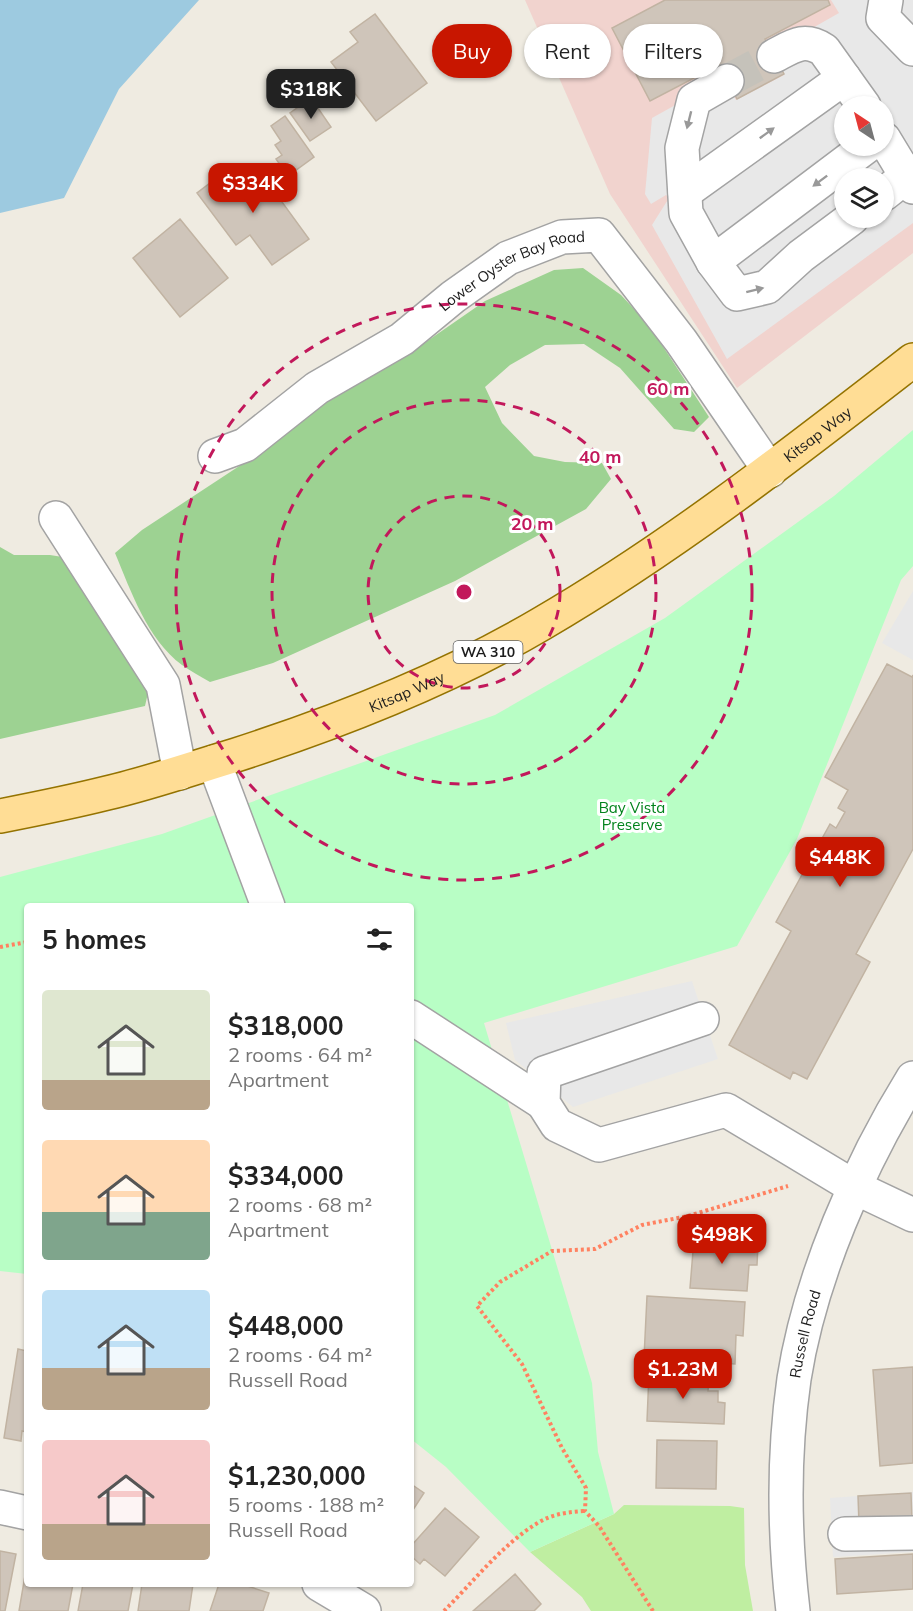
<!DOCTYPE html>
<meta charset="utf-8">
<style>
:root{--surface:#fff;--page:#f6f6f6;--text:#222;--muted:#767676;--accent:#c81600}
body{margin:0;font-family:Mulish,sans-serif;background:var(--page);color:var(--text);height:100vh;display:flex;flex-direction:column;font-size:22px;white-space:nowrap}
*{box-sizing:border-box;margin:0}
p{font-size:20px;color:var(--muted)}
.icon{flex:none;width:33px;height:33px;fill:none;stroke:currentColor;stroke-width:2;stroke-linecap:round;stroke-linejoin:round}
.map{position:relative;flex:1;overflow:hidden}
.details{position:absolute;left:24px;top:903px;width:390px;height:684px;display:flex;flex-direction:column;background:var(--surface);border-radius:6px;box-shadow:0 2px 4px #0004}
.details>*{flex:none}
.banner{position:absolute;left:432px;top:24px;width:390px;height:54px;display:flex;gap:12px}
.needle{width:39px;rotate:324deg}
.fabs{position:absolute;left:834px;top:96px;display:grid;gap:12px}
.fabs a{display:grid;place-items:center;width:60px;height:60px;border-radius:50%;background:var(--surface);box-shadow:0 2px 4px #0004;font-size:30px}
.price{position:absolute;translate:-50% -51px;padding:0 14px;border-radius:12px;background:var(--accent);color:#fff;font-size:20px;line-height:39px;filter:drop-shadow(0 2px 3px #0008)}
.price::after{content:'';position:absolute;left:50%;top:36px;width:18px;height:14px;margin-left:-9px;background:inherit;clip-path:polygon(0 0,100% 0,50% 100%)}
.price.active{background:#222;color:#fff}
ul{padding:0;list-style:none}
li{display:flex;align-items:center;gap:18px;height:150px;padding:0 18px}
li span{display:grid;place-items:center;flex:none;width:168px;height:120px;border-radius:6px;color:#555}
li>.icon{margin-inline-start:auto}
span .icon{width:72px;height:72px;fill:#fffc;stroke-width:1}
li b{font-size:26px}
h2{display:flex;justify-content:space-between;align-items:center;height:72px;padding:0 18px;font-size:26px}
.pill{padding:0 21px;border-radius:27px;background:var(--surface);box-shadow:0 2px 4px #0004;font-size:21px;line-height:54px}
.pill.active{background:var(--accent);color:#fff}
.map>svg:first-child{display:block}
</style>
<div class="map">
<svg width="913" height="1611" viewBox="0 0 913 1611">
<rect width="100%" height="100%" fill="#efebe1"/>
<path fill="#f1d3ce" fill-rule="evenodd" d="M 525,0 L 913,0 L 913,253 L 737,388 L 610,194 ZM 844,106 L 884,106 L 884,146 L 844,146 ZM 844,178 L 884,178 L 884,218 L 844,218 Z"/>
<path fill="#bfeea1" d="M 624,1505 L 730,1506 L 744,1508 L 745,1565 L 753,1611 L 591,1611 L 582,1597 L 530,1552 L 614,1514 Z"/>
<path fill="#9dd292" d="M 583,268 L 621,295 L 649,325 L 709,417 L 694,432 L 674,429 L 620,368 L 584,344 L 545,345 L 510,365 L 485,387 L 502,423 L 534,456 L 565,462 L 602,463 L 611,479 L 586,509 L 455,581 L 273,663 L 210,682 C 200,676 190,671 182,665 C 147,639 131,591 115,553 L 142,530 L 253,457 L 352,381 L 397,362 L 485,301 L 554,270 Z
M 0,547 L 14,555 L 50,555 L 75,559 L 150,684 L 145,706 L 0,739 Z"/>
<path fill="#b8fec5" d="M 913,430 L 913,566 L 901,580 L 797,839 L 737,946 L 484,1023 L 592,1383 L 598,1452 L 614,1514 L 530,1552 L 446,1467 L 411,1439 L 411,906 L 27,906 L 27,1274 L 0,1271 L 0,877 L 162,834 L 495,715 L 665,618 L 834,496 Z"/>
<path fill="#e8e8e8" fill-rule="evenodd" d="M 831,0 L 913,0 L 913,223 L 727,359 L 652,225 L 669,198 L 666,195 L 651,204 L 645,194 L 652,118 L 724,78 L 736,100 L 784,75 L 772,51 L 839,13 ZM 844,106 L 884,106 L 884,146 L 844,146 ZM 844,178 L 884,178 L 884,218 L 844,218 Z
M 913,591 L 913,660 L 882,643 Z
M 692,981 L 718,1059 L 573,1107 L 515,1060 L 506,1023 Z
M 913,1492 L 913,1552 L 833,1557 L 830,1498 Z"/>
<path fill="#9dcae0" d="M 0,0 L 199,0 L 119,89 L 64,198 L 0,213 Z"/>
<path fill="#cfc5ba" stroke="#c1b3a2" stroke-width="1.5" d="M 665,0 L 828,0 L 830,5 L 765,39 L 784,74 L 737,99 L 719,65 L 650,101 L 612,28 Z
M 375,14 L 427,83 L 376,121 L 331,62 L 358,42 L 350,32 Z
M 311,98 L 331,127 L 310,141 L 290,113 Z
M 285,116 L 314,157 L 288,176 L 276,159 L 282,155 L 275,145 L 281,141 L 271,126 Z
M 231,167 L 242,181 L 258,169 L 309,239 L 272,265 L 250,235 L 236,245 L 197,193 Z
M 180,219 L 228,278 L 180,317 L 133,258 Z
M 887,664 L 912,677 L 913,675 L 913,849 L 856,954 L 870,962 L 807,1079 L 793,1072 L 790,1079 L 729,1045 L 791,931 L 776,922 L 830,824 L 836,828 L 845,812 L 838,808 L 848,790 L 825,777 Z
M 694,1239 L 758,1243 L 757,1265 L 749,1265 L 747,1291 L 690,1288 Z
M 647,1296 L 745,1302 L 743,1336 L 736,1335 L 735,1364 L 644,1358 Z
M 18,1349 L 27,1351 L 27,1432 L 22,1431 L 21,1441 L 4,1438 Z
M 913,1367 L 913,1463 L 880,1466 L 873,1370 Z
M 649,1373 L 709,1375 L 708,1391 L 718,1391 L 718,1402 L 725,1403 L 724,1424 L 647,1421 Z
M 657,1440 L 717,1441 L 716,1489 L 656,1488 Z
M 411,1484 L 424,1493 L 411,1513 Z
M 911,1493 L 912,1521 L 859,1524 L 858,1496 Z
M 445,1508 L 479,1537 L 445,1576 L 424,1559 L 420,1564 L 411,1556 L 411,1546 Z
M 0,1551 L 16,1554 L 5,1611 L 0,1611 Z
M 913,1554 L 913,1589 L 837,1594 L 835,1559 Z
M 27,1564 L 27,1584 L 73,1584 L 68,1611 L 19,1611 Z
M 515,1574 L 541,1604 L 534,1611 L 473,1611 Z
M 83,1584 L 133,1584 L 128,1611 L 78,1611 Z
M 142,1584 L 193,1584 L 189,1611 L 138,1611 Z
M 219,1584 L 241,1584 L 269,1593 L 263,1611 L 210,1611 Z"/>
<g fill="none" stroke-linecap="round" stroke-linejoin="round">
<path stroke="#c5c2ba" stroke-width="33" stroke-dasharray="33 16" stroke-linecap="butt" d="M 727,81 L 774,56"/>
<defs>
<g id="minor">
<path d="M 886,0 L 883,18 L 913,49"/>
<path d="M 774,56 C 793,46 804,37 824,50 L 864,106"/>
<path d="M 727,81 L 694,100 L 682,148 L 686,213 L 713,262 L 737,294 L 767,287 L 801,256 L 852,218"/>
<path d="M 884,139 L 913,187"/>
<path d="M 685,192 L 844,78"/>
<path d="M 884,194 L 913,171"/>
<path d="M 713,262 L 867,146"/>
<path id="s1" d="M 215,456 L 245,445 L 317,388 L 402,339 L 453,297 L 508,258 L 562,237 L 599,235 L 681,341 L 770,471"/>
<path d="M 56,518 L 163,685 L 180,773"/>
<path d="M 214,762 L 268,906"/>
<path d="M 411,1017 L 543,1103"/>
<path d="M 702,1019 L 544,1073 L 543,1103 L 557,1125 L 599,1145 L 726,1110 L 856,1188 L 913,1215"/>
<path d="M 0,1507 L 27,1513"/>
<path d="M 845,1534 L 913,1533"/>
<path d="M 319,1584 L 364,1611"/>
<path id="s2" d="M 793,1611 C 784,1534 783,1456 794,1379 C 810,1277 859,1165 913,1078"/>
</g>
<g id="major">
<path id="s3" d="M 0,816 C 36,809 71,802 107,793 C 150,783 193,768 236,755 C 341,721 446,680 541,624 C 673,547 793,453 913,360"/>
</g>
</defs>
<use href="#minor" stroke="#a3a3a3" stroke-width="36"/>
<use href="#major" stroke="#947300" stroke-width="36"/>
<path stroke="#ff8261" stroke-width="4" stroke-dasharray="3 3" stroke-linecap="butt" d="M 0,947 L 27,942
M 444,1611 C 472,1583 502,1545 536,1524 C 551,1514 568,1512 585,1511
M 653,1611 L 599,1526 L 585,1511 L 586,1488 L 562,1448 L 522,1364 L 477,1306 L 500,1282 L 552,1251 L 595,1249 L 642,1225 L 688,1216 L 788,1186"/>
<use href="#minor" stroke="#fff" stroke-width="33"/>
<use href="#major" stroke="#ffdd95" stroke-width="33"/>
</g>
<defs><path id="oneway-solid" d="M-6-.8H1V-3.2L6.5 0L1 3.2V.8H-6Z" transform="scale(1.5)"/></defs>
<g fill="#999">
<use href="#oneway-solid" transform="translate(689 120) rotate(104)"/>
<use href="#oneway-solid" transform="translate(767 133) rotate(-36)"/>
<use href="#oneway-solid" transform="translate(820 181) rotate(143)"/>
<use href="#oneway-solid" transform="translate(755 290) rotate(-14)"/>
</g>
<g fill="none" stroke="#c2185b" stroke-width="3" stroke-dasharray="10 8">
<circle cx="464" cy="592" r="96"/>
<circle cx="464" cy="592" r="192"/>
<circle cx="464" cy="592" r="288"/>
</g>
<g text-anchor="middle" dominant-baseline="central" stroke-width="6" stroke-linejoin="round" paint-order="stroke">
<rect fill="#fff" stroke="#606060" stroke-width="1.5" x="453.5" y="641" width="69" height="22" rx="4.5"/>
<g font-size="14" font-weight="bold" fill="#1c1c1c">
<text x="488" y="652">WA 310</text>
</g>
<g font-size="15" fill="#1c1c1c" stroke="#fff">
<text stroke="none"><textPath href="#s1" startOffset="354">Lower Oyster Bay Road</textPath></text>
<text stroke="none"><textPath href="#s3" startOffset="912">Kitsap Way</textPath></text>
<text stroke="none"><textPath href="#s3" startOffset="426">Kitsap Way</textPath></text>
<text stroke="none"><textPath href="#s2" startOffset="279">Russell Road</textPath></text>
</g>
<g font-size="15" fill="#02821b" stroke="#fff">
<text x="632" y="807">Bay Vista<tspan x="632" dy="17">Preserve</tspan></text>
</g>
</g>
<circle cx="464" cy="592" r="9" fill="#c2185b" stroke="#fff" stroke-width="3"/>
<g font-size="18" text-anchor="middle" font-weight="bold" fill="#c2185b" stroke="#fff" stroke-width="6" stroke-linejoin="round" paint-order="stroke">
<text x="668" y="395">60 m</text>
<text x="600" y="463">40 m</text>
<text x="532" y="530">20 m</text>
</g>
</svg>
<div class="fabs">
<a><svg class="needle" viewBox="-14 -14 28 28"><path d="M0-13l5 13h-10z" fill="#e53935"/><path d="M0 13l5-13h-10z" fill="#767676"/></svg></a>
<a><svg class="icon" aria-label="layers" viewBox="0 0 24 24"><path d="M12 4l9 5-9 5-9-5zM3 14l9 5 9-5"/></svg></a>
</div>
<b class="price active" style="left:311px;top:120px">$318K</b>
<b class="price" style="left:253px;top:214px">$334K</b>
<b class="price" style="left:840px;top:888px">$448K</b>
<b class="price" style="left:722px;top:1265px">$498K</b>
<b class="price" style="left:683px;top:1400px">$1.23M</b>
<div class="banner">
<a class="pill active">Buy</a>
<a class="pill">Rent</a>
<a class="pill">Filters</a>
</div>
<section class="details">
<h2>5 homes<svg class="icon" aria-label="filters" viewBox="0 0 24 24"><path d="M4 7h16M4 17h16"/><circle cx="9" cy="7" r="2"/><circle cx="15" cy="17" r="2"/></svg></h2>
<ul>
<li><span style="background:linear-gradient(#dfe7d0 75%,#b9a48a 0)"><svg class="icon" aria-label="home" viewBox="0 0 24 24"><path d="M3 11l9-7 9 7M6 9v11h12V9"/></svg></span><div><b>$318,000</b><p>2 rooms · 64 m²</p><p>Apartment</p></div></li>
<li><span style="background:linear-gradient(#ffd9b3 60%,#7fa58c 0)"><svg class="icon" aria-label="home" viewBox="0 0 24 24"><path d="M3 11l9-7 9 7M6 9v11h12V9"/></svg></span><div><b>$334,000</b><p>2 rooms · 68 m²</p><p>Apartment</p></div></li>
<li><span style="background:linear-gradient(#bfe0f5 65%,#b9a48a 0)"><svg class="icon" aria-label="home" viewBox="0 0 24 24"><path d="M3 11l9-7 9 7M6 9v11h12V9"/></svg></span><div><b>$448,000</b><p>2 rooms · 64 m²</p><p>Russell Road</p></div></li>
<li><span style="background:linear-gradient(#f6c9c9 70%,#b9a48a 0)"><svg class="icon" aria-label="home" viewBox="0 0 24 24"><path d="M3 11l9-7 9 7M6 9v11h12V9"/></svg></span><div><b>$1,230,000</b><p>5 rooms · 188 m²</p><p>Russell Road</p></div></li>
</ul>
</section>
</div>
